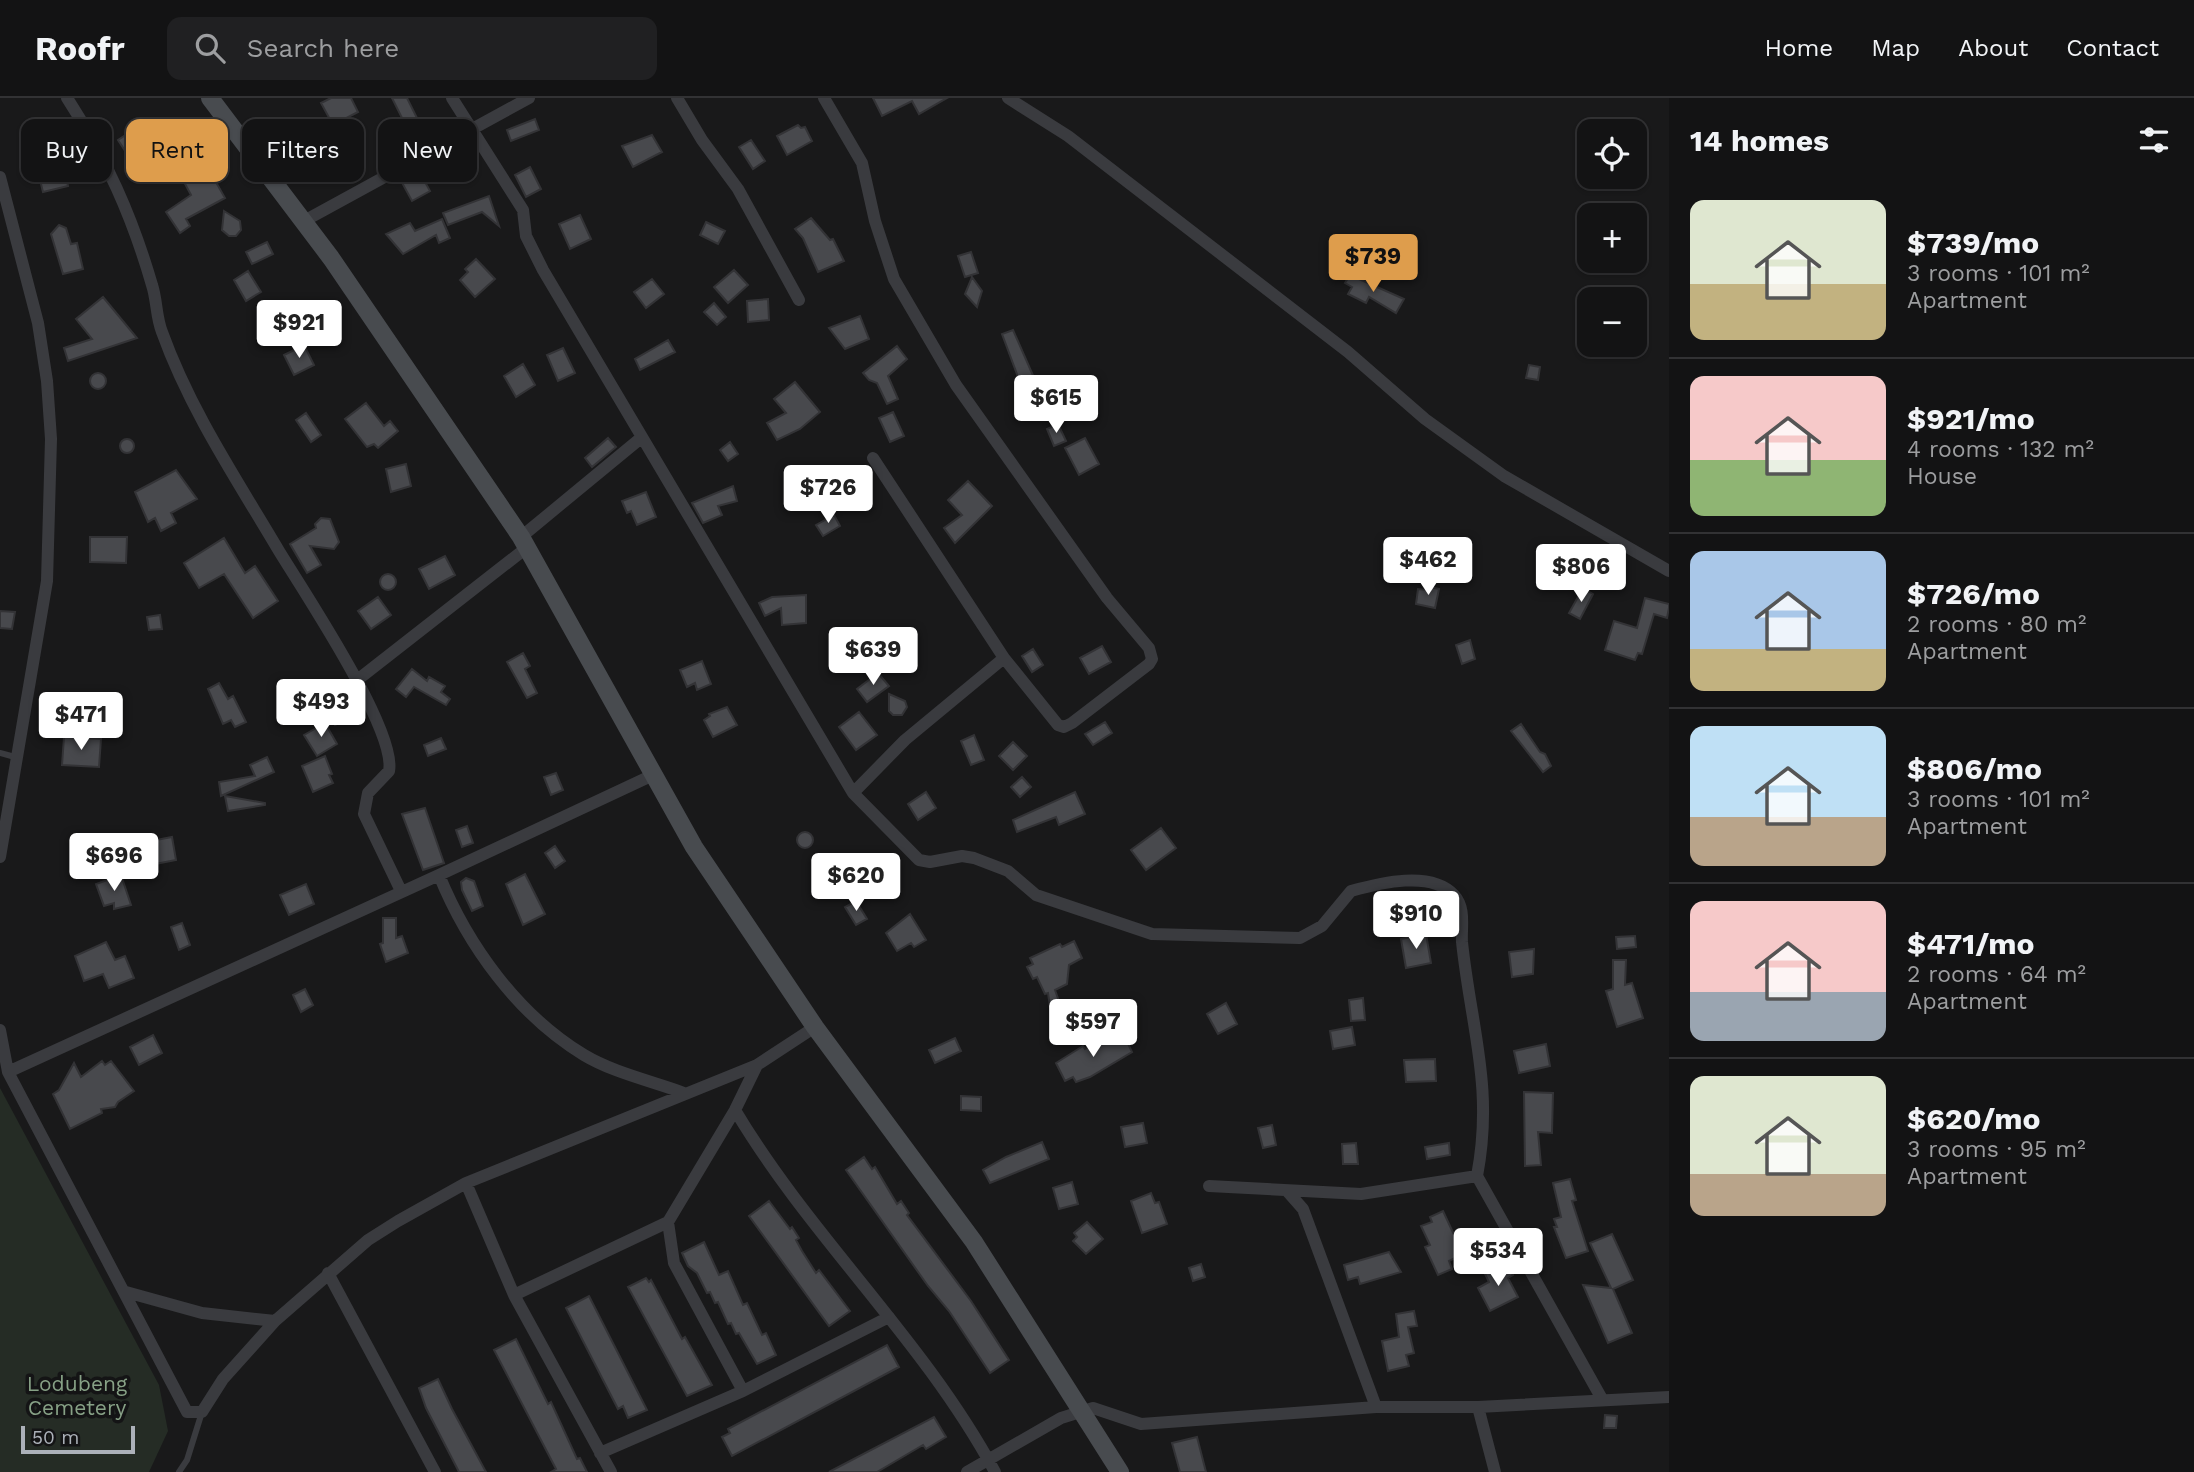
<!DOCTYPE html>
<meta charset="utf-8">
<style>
:root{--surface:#131314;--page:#202022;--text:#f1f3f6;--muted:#9d9ea0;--line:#323234;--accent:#de9d4c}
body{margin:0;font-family:"Work Sans",sans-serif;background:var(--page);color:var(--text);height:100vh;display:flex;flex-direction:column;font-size:26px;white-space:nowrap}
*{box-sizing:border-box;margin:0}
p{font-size:23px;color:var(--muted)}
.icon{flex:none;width:38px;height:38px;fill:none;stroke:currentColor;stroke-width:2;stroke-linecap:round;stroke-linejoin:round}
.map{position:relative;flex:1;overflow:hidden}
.panel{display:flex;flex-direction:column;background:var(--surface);width:525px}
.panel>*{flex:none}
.banner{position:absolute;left:21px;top:21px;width:665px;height:63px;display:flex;gap:14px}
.fabs{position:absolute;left:1577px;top:21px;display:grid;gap:14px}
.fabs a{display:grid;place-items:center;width:70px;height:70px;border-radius:14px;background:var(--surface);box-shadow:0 2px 5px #0004,0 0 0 2px var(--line);font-size:35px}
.scale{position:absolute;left:21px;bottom:18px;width:114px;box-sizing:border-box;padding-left:7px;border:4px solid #acb1b9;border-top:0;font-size:19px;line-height:24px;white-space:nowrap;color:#acb1b9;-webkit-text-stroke:5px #141415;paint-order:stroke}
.price{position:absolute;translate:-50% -60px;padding:0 16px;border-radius:7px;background:#fff;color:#222;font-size:23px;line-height:46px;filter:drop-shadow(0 2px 4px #0008)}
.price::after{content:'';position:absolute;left:50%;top:42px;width:21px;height:16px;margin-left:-10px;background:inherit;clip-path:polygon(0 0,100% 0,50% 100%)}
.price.current{background:var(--accent);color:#111}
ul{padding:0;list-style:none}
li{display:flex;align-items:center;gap:21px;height:175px;padding:0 21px}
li+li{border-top:2px solid var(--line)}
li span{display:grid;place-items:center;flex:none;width:196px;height:140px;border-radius:14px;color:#555}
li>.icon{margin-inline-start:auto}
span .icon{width:84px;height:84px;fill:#fffc;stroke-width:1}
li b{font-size:30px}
h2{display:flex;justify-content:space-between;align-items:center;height:84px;padding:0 21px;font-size:30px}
.tag{padding:0 24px;border-radius:14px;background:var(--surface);box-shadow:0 2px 5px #0004,0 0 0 2px var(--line);font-size:24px;line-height:63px}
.tag.current{background:var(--accent);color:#111}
header{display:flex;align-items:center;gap:42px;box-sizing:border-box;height:98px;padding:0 35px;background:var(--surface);border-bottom:2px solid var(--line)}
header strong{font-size:33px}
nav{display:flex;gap:38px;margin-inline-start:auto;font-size:24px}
.search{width:490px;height:63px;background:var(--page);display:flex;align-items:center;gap:18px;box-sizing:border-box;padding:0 24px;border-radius:14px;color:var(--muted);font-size:26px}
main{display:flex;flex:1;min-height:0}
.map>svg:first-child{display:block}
</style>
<header>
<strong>Roofr</strong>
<div class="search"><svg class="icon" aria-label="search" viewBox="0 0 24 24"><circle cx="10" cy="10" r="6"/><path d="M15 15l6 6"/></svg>Search here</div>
<nav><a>Home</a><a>Map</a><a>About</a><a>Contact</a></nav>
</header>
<main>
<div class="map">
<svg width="1669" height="1374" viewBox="0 0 1669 1374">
<rect width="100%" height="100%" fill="#19191a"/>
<path fill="#252c25" d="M 0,990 L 159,1287 L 168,1333 L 149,1374 L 0,1374 Z"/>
<path fill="#48494d" stroke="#333336" stroke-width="2" d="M 331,0 L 351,0 L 358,14 L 333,27 L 321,5 Z
M 392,0 L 407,0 L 421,28 L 409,34 Z
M 873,0 L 947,0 L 919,16 L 912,3 L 882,18 Z
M 535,21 L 539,32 L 511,43 L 507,32 Z
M 147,23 L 162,46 L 133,65 L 118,42 Z
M 798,27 L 801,30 L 805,29 L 812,43 L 787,57 L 777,38 Z
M 57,31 L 58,36 L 68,33 L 74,55 L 85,53 L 89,72 L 66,77 L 68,88 L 43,94 L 34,58 L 30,60 L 24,41 Z
M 652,37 L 662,54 L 633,69 L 622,48 Z
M 751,42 L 765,63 L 753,71 L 739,49 Z
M 530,69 L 541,91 L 526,99 L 515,77 Z
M 208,70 L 225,100 L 186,121 L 190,128 L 180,135 L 166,114 L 191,97 L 184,84 Z
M 418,71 L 430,93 L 412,103 L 400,81 Z
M 489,98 L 499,128 L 482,114 L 448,127 L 443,115 Z
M 224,113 L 240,123 L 241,132 L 236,138 L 229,138 L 222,132 Z
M 580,117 L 591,141 L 570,151 L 559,126 Z
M 811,120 L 830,142 L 833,141 L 844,163 L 818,174 L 803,140 L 795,131 Z
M 442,121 L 450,140 L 439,145 L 436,137 L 403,156 L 386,136 L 410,125 L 415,133 Z
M 706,124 L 725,133 L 718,146 L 700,137 Z
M 59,127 L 66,130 L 71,146 L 77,145 L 83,171 L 63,176 L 51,136 Z
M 267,144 L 273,156 L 252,166 L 246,154 Z
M 971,154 L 978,175 L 965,179 L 958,158 Z
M 476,161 L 495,181 L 475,199 L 460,182 L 468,174 L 465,171 Z
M 734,172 L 748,187 L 728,205 L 714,189 Z
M 248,173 L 261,194 L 246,203 L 234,182 Z
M 1350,177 L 1404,201 L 1396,215 L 1369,199 L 1366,205 L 1348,196 L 1352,189 L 1345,185 Z
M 972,179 L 982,193 L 977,209 L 965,196 Z
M 652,181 L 664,196 L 646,210 L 634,194 Z
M 103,199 L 137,240 L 68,263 L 64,250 L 92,241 L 76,221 Z
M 768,201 L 769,222 L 748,224 L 747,203 Z
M 714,205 L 726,219 L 717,227 L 704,214 Z
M 860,218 L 869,241 L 845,251 L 829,230 Z
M 1013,232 L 1035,282 L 1021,287 L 1002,236 Z
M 668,242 L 675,254 L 640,272 L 635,261 Z
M 304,247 L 314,267 L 294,277 L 284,257 Z
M 897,248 L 907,261 L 888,278 L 898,301 L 887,306 L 877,285 L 869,282 L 863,275 Z
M 563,250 L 575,275 L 558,283 L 547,257 Z
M 523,266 L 535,287 L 516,299 L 504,278 Z
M 1529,267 L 1540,269 L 1538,282 L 1526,280 Z
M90 283a8 8 0 1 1 16 0a8 8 0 1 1-16 0Z
M 795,284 L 820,314 L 800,331 L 777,342 L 767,325 L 786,315 L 774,301 Z
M 366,305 L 384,328 L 390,323 L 398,333 L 378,350 L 374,346 L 367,349 L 345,321 Z
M 893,314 L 904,338 L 890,344 L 879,320 Z
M 306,315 L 321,337 L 311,344 L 296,322 Z
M 1058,326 L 1066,343 L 1054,348 L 1047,331 Z
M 608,340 L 616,349 L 592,369 L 585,360 Z
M 1085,340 L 1099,366 L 1079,377 L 1065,350 Z
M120 348a7 7 0 1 1 14 0a7 7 0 1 1-14 0Z
M 730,344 L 738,356 L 728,363 L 720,352 Z
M 406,366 L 411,388 L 391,394 L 386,371 Z
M 176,372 L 197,401 L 171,415 L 176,425 L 161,433 L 155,420 L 148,424 L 135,394 Z
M 968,383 L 992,408 L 955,445 L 944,430 L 962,417 L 948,402 Z
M 733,388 L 737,403 L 718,408 L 722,417 L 703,425 L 692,405 Z
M 646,394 L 656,419 L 637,427 L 631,413 L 627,415 L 622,403 Z
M 834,417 L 840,428 L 823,438 L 816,427 Z
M 321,420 L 330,421 L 339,444 L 334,451 L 310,448 L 321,467 L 307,475 L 290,446 L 316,430 L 315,426 Z
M 90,439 L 127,439 L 126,465 L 90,464 Z
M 224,440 L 245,475 L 255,468 L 278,503 L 253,520 L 224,476 L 199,490 L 184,465 Z
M 445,458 L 455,477 L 429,491 L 419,471 Z
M380 484a8 8 0 1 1 16 0a8 8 0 1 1-16 0Z
M 1427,488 L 1439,491 L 1435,510 L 1416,506 L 1418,491 L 1427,492 Z
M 1583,490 L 1593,496 L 1580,521 L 1569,515 Z
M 806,497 L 806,525 L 782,527 L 781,510 L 765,518 L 759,505 L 772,499 Z
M 378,499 L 391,517 L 371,531 L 358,513 Z
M 1645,500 L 1669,506 L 1669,510 L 1667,520 L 1654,516 L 1642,556 L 1638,555 L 1635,562 L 1605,552 L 1614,523 L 1637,530 Z
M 0,513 L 15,514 L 12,531 L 0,530 Z
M 160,517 L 162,531 L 149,532 L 147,519 Z
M 1470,542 L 1475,561 L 1462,566 L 1456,547 Z
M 1102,548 L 1111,564 L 1089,576 L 1080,560 Z
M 1033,551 L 1043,567 L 1032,574 L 1022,558 Z
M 523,555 L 530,568 L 525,571 L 537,595 L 527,600 L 507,564 Z
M 702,563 L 711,586 L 697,592 L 695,585 L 687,589 L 680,572 Z
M 412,571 L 427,583 L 429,579 L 445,588 L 441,594 L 450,601 L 446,607 L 414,589 L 406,599 L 396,591 Z
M 878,575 L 889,588 L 867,604 L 857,591 Z
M 219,585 L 228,601 L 233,598 L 246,624 L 235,629 L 231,622 L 223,626 L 208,591 Z
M 889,596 L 905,603 L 907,609 L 902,617 L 893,617 L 889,613 Z
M 339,609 L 346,622 L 335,627 L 329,614 Z
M 727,609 L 737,627 L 713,639 L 704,622 L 710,618 L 709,616 Z
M 859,614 L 877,637 L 856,652 L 839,629 Z
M 1105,624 L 1112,635 L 1093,647 L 1085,636 Z
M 325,625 L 337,646 L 317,658 L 304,637 Z
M 1521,626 L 1540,654 L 1545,656 L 1551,668 L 1543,674 L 1511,633 Z
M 974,637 L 984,662 L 971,667 L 961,643 Z
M 64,639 L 101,641 L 99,669 L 62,667 Z
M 441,640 L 446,651 L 428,658 L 424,647 Z
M 1013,644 L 1027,658 L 1013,672 L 999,658 Z
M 325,658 L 332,676 L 329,677 L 333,685 L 313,694 L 302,668 Z
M 267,659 L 274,674 L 221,698 L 219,684 L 255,678 L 250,667 Z
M 556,675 L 563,692 L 551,697 L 544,679 Z
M 1022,679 L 1031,689 L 1020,699 L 1011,689 Z
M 926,694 L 936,710 L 918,722 L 908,706 Z
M 1075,694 L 1085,716 L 1059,727 L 1056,719 L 1017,734 L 1013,722 Z
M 225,698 L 265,705 L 265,707 L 228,713 Z
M 425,710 L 444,765 L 423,772 L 402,716 Z
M 467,728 L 473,745 L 462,749 L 456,732 Z
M 1161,730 L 1176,750 L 1146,772 L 1131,752 Z
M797 742a8 8 0 1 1 16 0a8 8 0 1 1-16 0Z
M 172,739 L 176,762 L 150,767 L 147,750 L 157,748 L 156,742 Z
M 555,748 L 565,763 L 555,770 L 545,755 Z
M 525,776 L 545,816 L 523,827 L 506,786 Z
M 121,777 L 131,807 L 114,811 L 114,805 L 104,808 L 96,786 Z
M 466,780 L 474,783 L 483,808 L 472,813 L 462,792 L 461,784 Z
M 306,786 L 314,806 L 289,817 L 280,797 Z
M 856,803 L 867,821 L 856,827 L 845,809 Z
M 910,816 L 926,842 L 914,849 L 911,845 L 897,853 L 886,835 Z
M 383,820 L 396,820 L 396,840 L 402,838 L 408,855 L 386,864 L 380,846 L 383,845 Z
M 182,825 L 190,847 L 179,852 L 171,829 Z
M 1426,836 L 1431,865 L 1406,870 L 1401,841 Z
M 1635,838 L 1636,849 L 1617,851 L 1616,839 Z
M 1074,843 L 1082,860 L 1069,867 L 1067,886 L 1055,892 L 1060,906 L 1056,910 L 1050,909 L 1048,895 L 1045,896 L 1037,879 L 1033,881 L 1027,869 L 1033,866 L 1030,860 L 1060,846 L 1062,849 Z
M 106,844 L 115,862 L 125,858 L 134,880 L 109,890 L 103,876 L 84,883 L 75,858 Z
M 1534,851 L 1533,876 L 1512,879 L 1509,854 Z
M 1613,862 L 1626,862 L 1625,887 L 1632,885 L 1643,920 L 1617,929 L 1606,893 L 1613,891 Z
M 305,891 L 313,907 L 301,914 L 293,897 Z
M 1363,900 L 1365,922 L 1351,923 L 1349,902 Z
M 1226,905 L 1237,926 L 1218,936 L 1207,916 Z
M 1352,929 L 1355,947 L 1333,951 L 1330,933 Z
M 1123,935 L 1132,954 L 1090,979 L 1076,984 L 1073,979 L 1065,983 L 1056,965 L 1083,948 L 1085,951 L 1092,947 L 1094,950 Z
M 153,937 L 162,955 L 139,967 L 130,949 Z
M 955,940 L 961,953 L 935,965 L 929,952 Z
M 1546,946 L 1550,968 L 1519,975 L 1514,953 Z
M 1435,961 L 1436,983 L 1406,984 L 1404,962 Z
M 102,963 L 105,967 L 111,963 L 134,993 L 118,1004 L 115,1009 L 101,1011 L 102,1015 L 70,1031 L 53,996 L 59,992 L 74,965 L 81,979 Z
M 1524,994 L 1553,995 L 1552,1035 L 1538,1034 L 1541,1067 L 1525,1068 Z
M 961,998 L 981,999 L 981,1013 L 961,1012 Z
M 1143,1025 L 1147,1045 L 1125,1049 L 1121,1029 Z
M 1272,1027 L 1276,1047 L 1263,1050 L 1258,1030 Z
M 1042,1044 L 1049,1061 L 990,1085 L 983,1072 L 1006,1059 Z
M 1356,1045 L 1358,1066 L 1343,1066 L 1342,1046 Z
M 1449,1045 L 1450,1057 L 1427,1061 L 1425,1049 Z
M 864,1059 L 872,1071 L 875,1069 L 897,1106 L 901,1103 L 909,1115 L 907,1117 L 971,1203 L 1009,1262 L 990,1275 L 949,1213 L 928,1188 L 846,1072 Z
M 1570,1081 L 1576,1102 L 1572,1103 L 1588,1153 L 1566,1160 L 1554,1129 L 1557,1129 L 1554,1121 L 1561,1119 L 1553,1085 Z
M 1072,1084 L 1078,1106 L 1059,1111 L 1053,1090 Z
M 1151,1095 L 1155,1105 L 1159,1104 L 1167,1126 L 1142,1135 L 1131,1103 Z
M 769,1103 L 790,1131 L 792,1129 L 799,1140 L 796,1142 L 802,1153 L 816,1175 L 819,1172 L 850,1213 L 829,1228 L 749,1118 Z
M 1443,1113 L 1463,1156 L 1449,1163 L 1452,1171 L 1438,1177 L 1425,1149 L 1430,1147 L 1421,1128 L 1432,1124 L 1430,1119 Z
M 1087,1124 L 1103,1141 L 1086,1156 L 1073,1143 L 1077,1139 L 1074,1135 Z
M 1612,1136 L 1633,1182 L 1613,1191 L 1632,1235 L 1608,1245 L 1583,1187 L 1611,1190 L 1590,1145 Z
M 704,1144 L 719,1177 L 728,1173 L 743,1207 L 747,1205 L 762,1237 L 766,1235 L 776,1257 L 757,1266 L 739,1235 L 736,1236 L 731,1225 L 728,1226 L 718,1204 L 715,1205 L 710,1194 L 707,1195 L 697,1175 L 688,1168 L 682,1155 Z
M 1389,1154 L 1401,1174 L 1360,1186 L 1358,1179 L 1348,1182 L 1344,1167 Z
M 1506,1165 L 1513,1177 L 1508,1180 L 1518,1199 L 1490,1213 L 1478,1190 L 1489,1184 L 1485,1176 Z
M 1201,1166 L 1205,1179 L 1193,1183 L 1189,1170 Z
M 646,1180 L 649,1184 L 651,1182 L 682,1241 L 685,1239 L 712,1287 L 687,1298 L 628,1189 Z
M 589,1198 L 647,1312 L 628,1320 L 623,1308 L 618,1311 L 566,1210 Z
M 1414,1213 L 1417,1228 L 1408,1229 L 1414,1255 L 1406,1257 L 1409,1268 L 1388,1273 L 1382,1243 L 1399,1239 L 1396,1216 Z
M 516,1241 L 548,1306 L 551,1304 L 577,1361 L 580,1360 L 587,1374 L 551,1374 L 556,1371 L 494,1252 Z
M 887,1247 L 899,1269 L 732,1358 L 722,1339 L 730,1335 L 728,1331 Z
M 438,1281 L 452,1311 L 486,1374 L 459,1374 L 426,1310 L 419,1290 Z
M 1605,1317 L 1617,1318 L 1616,1330 L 1604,1330 Z
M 934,1319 L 946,1339 L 926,1351 L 923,1347 L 877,1374 L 829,1374 Z
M 1197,1339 L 1206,1374 L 1180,1374 L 1172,1345 Z"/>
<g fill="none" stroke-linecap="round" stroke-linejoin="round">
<path stroke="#3a3b3f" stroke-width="6" d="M 0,655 L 15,659
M 179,1374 L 187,1362 L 202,1314"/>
<path stroke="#3a3b3f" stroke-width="12" d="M 67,0 C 106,60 132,118 152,187 C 157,202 156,219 162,234 C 190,312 237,382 279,453 C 304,494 397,633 389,673 L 368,695 L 364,716 L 401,793
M 452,0 L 523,112 L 526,138 L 543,172 L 853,695
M 677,0 L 702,42 L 738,91 L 799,202
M 824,0 L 862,65 L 875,123 L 894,181 L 956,287 L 1107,500 L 1149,550 L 1152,561 L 1149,566 L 1072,625 L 1064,629 L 1058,627 L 1004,560 L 873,360
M 1008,0 L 1068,38 L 1348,254 L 1425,321 L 1504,378 L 1669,473
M 0,79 L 38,225 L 47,283 L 51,341 L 47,483 L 0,759
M 304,123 L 529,0
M 521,439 L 641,340
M 1004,560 L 905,642 L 853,695 L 919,762 L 930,764 L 962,758 L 974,760 L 1008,773 L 1036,797 L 1152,836 L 1300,840 L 1322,828 L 1351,793 C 1380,785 1431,772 1454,797 C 1466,810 1461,829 1462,844 C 1471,930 1494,989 1477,1078 L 1602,1301
M 356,583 L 525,451
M 439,777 L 653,677
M 0,932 L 8,974 L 187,1314 L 202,1314 L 223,1281 L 275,1223 L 368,1142 L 398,1123 L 466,1085 L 757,967 L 815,929
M 8,974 L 439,777 C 468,848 518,917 584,957 C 614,975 652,983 684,995
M 735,1012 C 811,1140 924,1242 995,1374
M 466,1085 L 514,1197 L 611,1374
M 1209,1088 L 1361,1096 L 1477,1078
M 1288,1094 L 1303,1111 L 1376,1309
M 328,1175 L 435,1374
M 126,1194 L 202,1215 L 275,1223
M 514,1197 L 668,1124
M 743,1293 L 674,1165 L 668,1124 L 735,1012 L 757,967
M 1478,1309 L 1495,1374
M 600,1355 L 743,1293 L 889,1219
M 967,1374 L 1061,1320 L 1093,1310 L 1141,1326 L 1376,1309 L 1478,1309 L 1669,1299"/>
<path stroke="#484b4f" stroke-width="18" d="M 210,0 L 331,160 L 521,439 L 694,749 L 815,929 L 974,1144 L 1120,1374"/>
</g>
<g text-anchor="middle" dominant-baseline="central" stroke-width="7" stroke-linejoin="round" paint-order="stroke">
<g font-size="21" fill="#87a186" stroke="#141415">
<text x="77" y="1285">Lodubeng<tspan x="77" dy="24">Cemetery</tspan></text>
</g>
</g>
</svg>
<div class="fabs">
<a><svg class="icon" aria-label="locate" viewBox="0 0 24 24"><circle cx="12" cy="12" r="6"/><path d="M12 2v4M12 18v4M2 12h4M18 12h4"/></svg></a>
<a>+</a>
<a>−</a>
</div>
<div class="scale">50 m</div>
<b class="price current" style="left:1373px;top:196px">$739</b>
<b class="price" style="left:299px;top:262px">$921</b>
<b class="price" style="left:1056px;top:337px">$615</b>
<b class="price" style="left:828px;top:427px">$726</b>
<b class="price" style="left:1428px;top:499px">$462</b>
<b class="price" style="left:1581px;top:506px">$806</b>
<b class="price" style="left:873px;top:589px">$639</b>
<b class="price" style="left:321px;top:641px">$493</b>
<b class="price" style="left:81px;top:654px">$471</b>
<b class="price" style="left:114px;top:795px">$696</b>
<b class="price" style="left:856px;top:815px">$620</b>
<b class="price" style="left:1416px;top:853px">$910</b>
<b class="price" style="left:1093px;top:961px">$597</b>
<b class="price" style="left:1498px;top:1190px">$534</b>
<div class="banner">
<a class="tag">Buy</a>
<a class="tag current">Rent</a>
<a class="tag">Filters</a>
<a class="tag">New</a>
</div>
</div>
<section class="panel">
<h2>14 homes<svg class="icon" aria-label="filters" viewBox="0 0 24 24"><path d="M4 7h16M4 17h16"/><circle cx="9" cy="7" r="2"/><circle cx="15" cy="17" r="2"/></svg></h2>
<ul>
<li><span style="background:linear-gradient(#dfe7d0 60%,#c2b280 0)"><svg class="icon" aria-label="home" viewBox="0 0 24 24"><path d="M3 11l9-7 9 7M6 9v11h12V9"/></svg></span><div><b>$739/mo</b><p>3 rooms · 101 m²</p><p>Apartment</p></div></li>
<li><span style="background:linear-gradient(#f6c9c9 60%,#8fb573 0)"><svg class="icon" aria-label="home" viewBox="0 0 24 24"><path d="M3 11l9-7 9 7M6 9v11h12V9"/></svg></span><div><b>$921/mo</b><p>4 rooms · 132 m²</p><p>House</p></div></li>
<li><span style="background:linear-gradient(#a9c7e8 70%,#c2b280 0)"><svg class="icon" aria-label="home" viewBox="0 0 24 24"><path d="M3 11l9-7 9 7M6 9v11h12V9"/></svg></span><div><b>$726/mo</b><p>2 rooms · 80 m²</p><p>Apartment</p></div></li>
<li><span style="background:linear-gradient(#bfe0f5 65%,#b9a48a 0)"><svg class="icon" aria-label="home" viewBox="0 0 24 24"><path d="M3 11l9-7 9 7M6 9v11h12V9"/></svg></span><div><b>$806/mo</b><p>3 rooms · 101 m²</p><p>Apartment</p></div></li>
<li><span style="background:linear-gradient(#f6c9c9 65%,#9aa5b1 0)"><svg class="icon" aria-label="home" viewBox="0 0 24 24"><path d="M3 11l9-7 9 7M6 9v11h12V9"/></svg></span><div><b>$471/mo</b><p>2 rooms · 64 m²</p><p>Apartment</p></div></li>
<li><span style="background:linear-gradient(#dfe7d0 70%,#b9a48a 0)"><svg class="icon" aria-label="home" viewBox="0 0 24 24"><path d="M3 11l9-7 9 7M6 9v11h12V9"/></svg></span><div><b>$620/mo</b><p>3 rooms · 95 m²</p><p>Apartment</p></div></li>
</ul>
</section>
</main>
